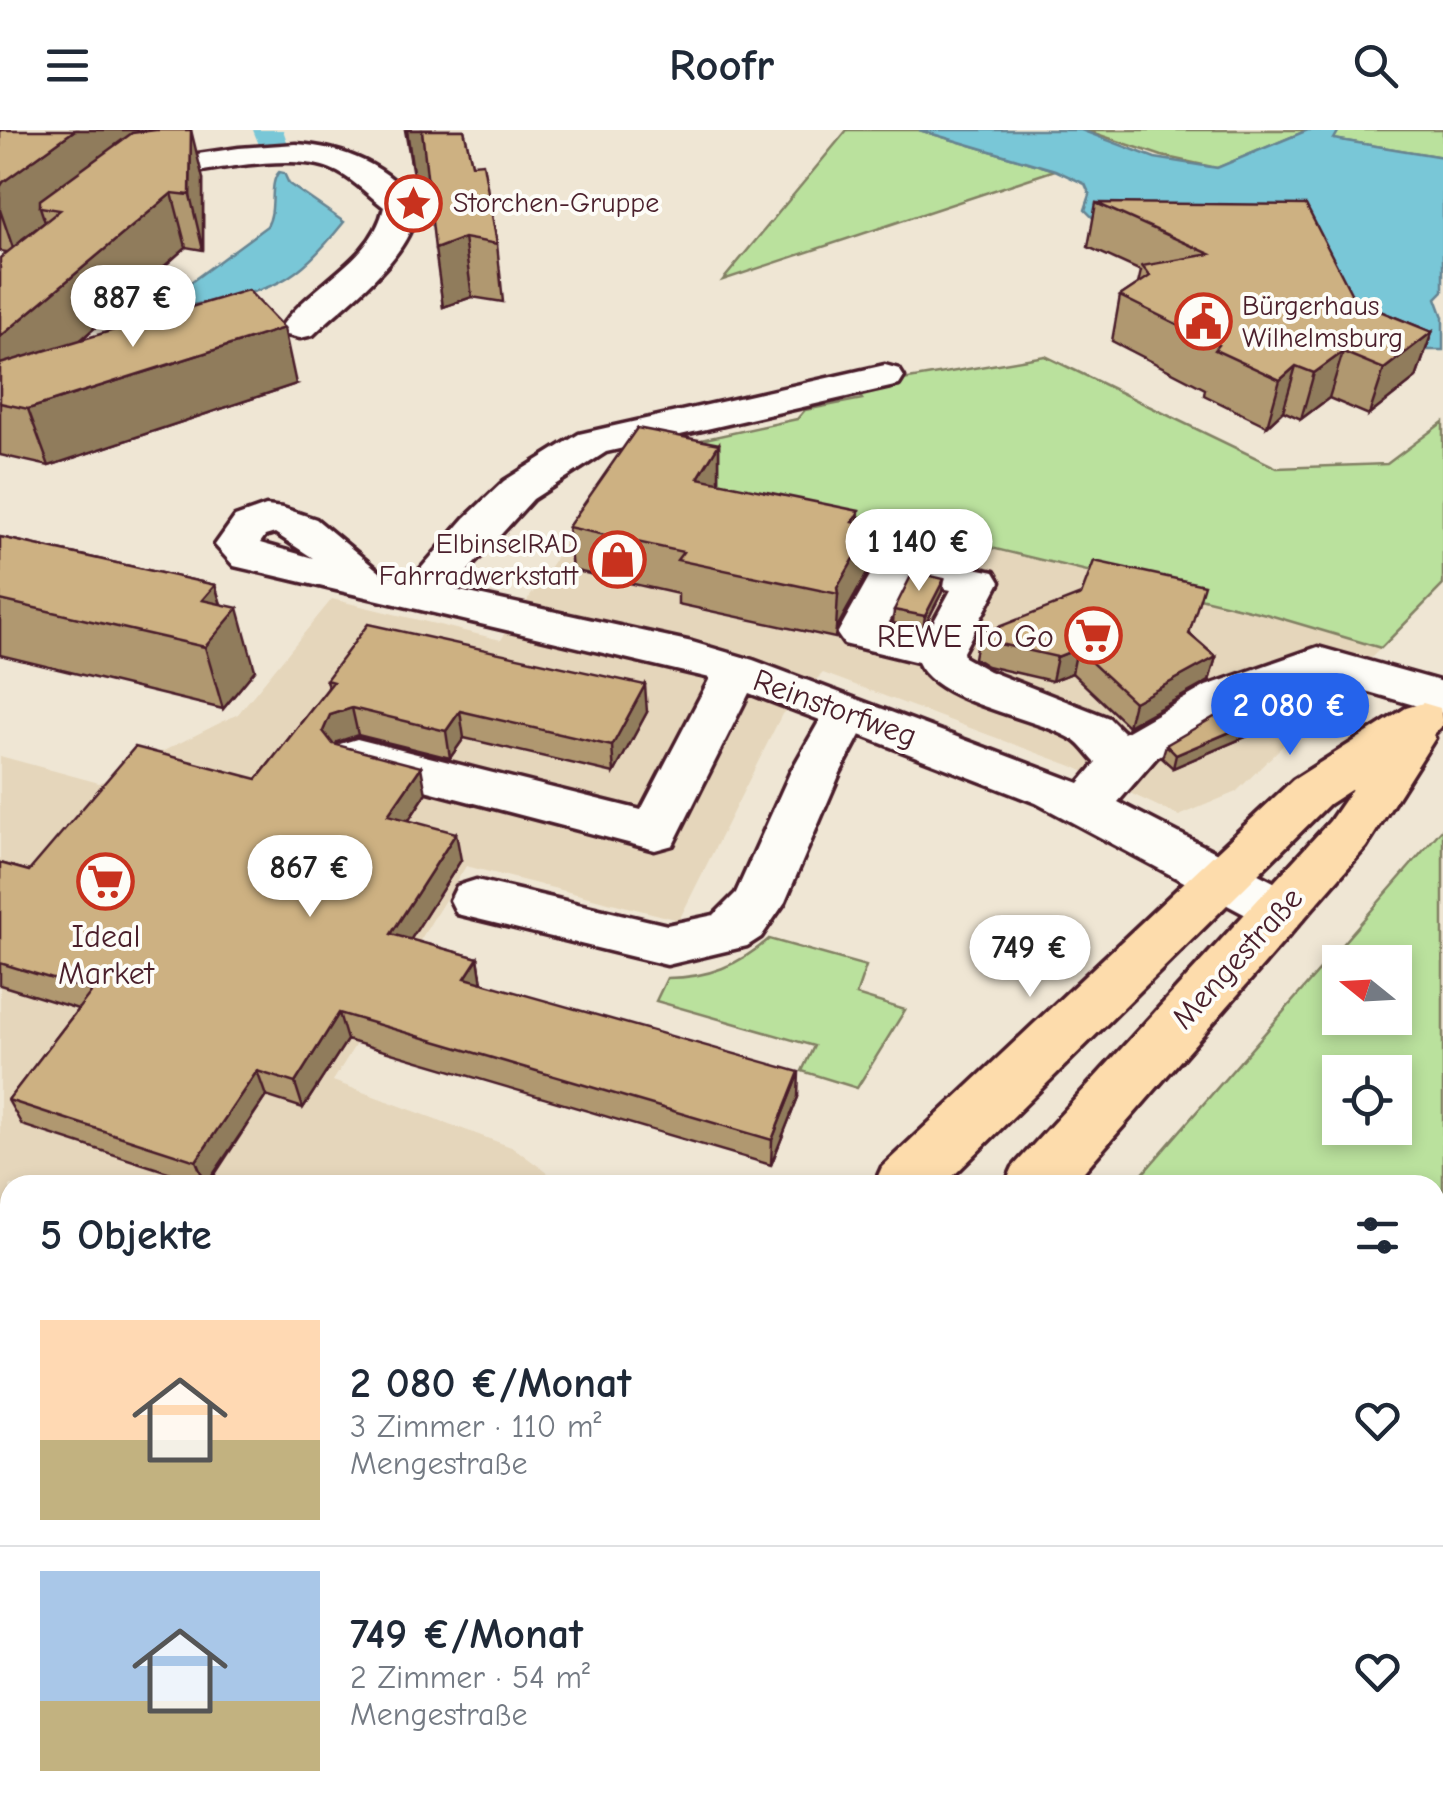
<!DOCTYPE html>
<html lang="de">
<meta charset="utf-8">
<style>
:root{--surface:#fff;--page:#f2f2f3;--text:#1f2937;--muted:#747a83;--line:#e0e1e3;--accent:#2563eb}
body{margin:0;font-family:"Comic Neue",sans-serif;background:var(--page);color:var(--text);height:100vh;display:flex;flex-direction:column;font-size:38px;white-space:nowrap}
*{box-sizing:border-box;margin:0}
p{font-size:32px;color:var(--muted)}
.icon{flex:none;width:55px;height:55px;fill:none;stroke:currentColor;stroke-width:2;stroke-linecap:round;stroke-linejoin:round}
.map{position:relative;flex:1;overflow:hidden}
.side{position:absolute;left:0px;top:1045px;width:1445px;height:642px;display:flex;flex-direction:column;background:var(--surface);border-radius:30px 30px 0 0;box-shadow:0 5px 15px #0003}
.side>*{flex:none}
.needle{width:65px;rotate:288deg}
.fabs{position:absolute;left:1322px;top:815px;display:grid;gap:20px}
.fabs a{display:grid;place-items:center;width:90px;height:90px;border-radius:0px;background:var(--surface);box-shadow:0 5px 15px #0003;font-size:50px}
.price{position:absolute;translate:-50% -85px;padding:0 22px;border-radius:35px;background:#fff;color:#222;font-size:32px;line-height:65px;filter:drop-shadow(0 2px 5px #0008)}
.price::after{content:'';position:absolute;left:50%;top:60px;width:30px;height:22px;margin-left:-15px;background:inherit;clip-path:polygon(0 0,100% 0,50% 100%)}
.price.on{background:var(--accent);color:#fff}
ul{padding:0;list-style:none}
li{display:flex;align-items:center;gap:30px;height:250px;padding:0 40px}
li+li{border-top:2px solid var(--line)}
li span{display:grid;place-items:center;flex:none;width:280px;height:200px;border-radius:0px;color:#555}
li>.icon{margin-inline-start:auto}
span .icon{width:120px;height:120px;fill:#fffc;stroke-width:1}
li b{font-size:42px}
h2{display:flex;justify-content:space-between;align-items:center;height:120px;padding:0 40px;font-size:42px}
header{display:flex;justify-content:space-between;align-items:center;height:130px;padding:0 40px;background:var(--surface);font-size:45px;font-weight:800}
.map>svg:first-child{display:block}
</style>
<header><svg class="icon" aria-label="menu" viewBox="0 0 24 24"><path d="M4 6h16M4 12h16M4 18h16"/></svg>Roofr<svg class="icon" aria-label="search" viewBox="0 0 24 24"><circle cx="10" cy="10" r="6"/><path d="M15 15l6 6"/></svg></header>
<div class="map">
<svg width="1443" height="1686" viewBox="0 0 1443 1686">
<rect width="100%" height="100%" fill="#efe6d4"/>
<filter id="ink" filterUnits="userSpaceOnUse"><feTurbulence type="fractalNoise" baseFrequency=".01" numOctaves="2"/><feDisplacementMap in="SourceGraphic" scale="20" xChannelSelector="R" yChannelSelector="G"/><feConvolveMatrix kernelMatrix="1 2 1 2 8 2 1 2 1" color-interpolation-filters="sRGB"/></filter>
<g filter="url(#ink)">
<path fill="#e5d6bb" d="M 620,332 L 1266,484 L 1381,518 L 1236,662 L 1179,686 L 1072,636 L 823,543 L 782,584 L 679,790 L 466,736 L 333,951 L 514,1018 L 564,1055 L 10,1055 L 10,1344 L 0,1337 L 0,626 L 99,653 L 238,584 L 332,469 L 501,510 Z"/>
<path fill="#bae19d" stroke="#828064" stroke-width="2.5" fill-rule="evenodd" d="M 847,0 L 919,0 L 1055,40 L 723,150 Z
M 1085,0 L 1308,0 L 1217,38 L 1162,26 Z
M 1339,0 L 1443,0 L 1443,27 L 1333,9 Z
M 1045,226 L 1277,338 L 1387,334 L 1443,292 L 1443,455 L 1381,518 L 1266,484 L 696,347 L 696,311 L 797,289 L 805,280 L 862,269 L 855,258 Z
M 1443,698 L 1443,1686 L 784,1686 L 782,1678 L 1435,1678 L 1435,1055 L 1133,1055 ZM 1340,832 L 1395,832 L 1395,888 L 1340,888 ZM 1340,942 L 1395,942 L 1395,998 L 1340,998 Z
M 769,809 L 866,836 L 856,865 L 905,880 L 857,958 L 802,941 L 814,916 L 656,871 L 667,848 C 708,848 739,835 769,809 Z"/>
<path fill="#79c7d7" stroke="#668492" stroke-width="2.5" d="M 919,0 L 1081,0 L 1155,28 L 1217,38 L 1308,0 L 1339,0 L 1334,9 L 1443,27 L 1443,161 L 1436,168 L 1443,187 L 1443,220 L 1411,220 L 1093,88 L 1085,80 L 1090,65 L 1085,54 L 1055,40 Z
M 279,42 L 284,43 L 289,54 L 344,92 C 290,159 273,159 192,175 L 176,163 L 267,96 C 277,80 268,54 279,42 Z"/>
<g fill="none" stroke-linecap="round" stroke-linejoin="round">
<path fill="#79c7d7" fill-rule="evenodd" d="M 253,0 L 283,0 L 290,20 L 286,27 L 264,27 Z"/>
<defs>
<path id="minor" d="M 296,14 C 344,17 390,36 418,77 C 407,132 351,168 313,205 L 300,208 L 287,205 L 281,197 C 311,153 372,132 384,77 C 366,63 348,44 326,37 C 280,22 177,45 130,57 L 118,54 L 114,47 L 124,36 L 136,33 L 239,18 Z
M 885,235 L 899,239 L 904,247 L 899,255 L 606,322 L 533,369 L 451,459 L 692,512 L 753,530 L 1079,653 L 1096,633 C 1089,626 1082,615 1074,610 C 1035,586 936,574 918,532 L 844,514 L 837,504 L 881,426 L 896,422 L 994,442 L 1000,452 L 963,522 L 964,527 L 989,541 L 1109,588 L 1124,603 L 1206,556 L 1318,517 L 1443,552 L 1442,583 L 1320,548 L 1240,578 L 1157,627 L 1118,672 L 1299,765 L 1307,779 L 1299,793 L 1280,799 L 1261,793 L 1036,673 L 860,605 L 840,643 L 785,772 L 761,807 L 747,816 L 667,835 L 457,784 L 450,770 L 457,756 L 476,750 L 667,795 L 714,785 L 736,763 L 790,643 L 820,590 L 749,563 L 673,715 L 655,720 L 340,638 L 333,626 L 340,614 L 357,609 L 641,680 L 710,548 L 234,436 L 215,415 L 235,387 L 266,376 L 283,378 L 316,389 L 381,443 L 411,450 L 465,388 L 504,351 L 579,304 ZM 275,403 L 313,428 L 260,413 L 265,406 ZM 910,451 L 951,460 L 927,504 L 887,496 Z
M 0,1443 L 10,1447 L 10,1520 L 0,1516 Z"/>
<path id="major" d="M 1423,573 L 1440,578 L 1443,595 L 1433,605 L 1435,608 L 1366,717 L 1072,1055 L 1005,1055 L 1013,1037 L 1330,691 L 1352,659 L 1329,674 L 944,1055 L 874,1055 L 882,1037 L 1293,650 L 1406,578 Z
M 385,1678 L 481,1678 L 484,1686 L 388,1686 Z
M 503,1678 L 582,1678 L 579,1686 L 500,1686 Z"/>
</defs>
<use href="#minor" stroke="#4a1f2b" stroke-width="7"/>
<use href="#major" stroke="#4a1f2b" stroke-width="7"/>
<use href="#minor" fill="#fdfcf7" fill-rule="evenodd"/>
<use href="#major" fill="#fddcac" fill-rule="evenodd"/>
</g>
<path fill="#b09870" stroke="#4a1f2b" stroke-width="2.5" d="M 0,0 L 203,49 L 203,120 L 186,117 L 81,210 L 296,254 L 49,336 L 0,325 L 0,128 L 7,122 L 0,121 Z
M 405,0 L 464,0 L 472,34 L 497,114 L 503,172 L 472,167 L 443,177 L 428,55 L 415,56 Z
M 1096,73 L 1355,171 L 1432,202 L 1416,248 L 1369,285 L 1329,268 L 1301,289 L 1283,281 L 1267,296 L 1204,265 L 1205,259 L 1112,211 L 1120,166 L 1138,154 L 1141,141 L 1088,117 Z
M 719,314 L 719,353 L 858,393 L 869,440 L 836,499 L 835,508 L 678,474 L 678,464 L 572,440 L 568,397 Z
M 0,407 L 215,455 L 221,474 L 255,540 L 223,579 L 0,525 Z
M 942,462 L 923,499 L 893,493 L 894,480 Z
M 1190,504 L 1216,527 L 1209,551 L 1128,596 L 1072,543 L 1052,551 L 987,536 L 974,528 L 978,505 Z
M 326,550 L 647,582 L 614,643 L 464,608 L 450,628 L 358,605 L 337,612 L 335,615 L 426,664 L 409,690 L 461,730 L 410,810 L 478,828 L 482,853 L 798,967 L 771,1035 L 347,910 L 303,978 L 266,966 L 208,1055 L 22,995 L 8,970 L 78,879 L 0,855 L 0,733 L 29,741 L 257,649 L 328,558 Z
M 1264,599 L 1173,638 L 1162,628 L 1166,615 Z"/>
<path fill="#907c5b" stroke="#4a1f2b" stroke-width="2.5" d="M 75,0 L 163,0 L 40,77 L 45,92 L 22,109 L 15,124 L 0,80 L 0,57 L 3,52 Z
M 191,0 L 203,49 L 203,120 L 190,65 Z
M 407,0 L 422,0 L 430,54 L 415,56 Z
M 172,63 L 186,117 L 8,274 L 0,273 L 0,207 Z
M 464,108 L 472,167 L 443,177 L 435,119 Z
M 284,198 L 296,254 L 49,336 L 28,279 Z
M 1432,202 L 1416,248 L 1369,285 L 1384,239 Z
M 1343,222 L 1329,268 L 1301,289 L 1314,243 Z
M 1296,236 L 1283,281 L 1267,296 L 1280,250 Z
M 719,314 L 719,357 L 698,348 Z
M 859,381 L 856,425 L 873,396 L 869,440 L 836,499 L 838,464 L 837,458 L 853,392 Z
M 944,449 L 942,462 L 923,499 L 925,486 Z
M 215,455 L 226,492 L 238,478 L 255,540 L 223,579 L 205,517 L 202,470 Z
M 1077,519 L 1072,543 L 1052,551 L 1057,527 Z
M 1216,527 L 1209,551 L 1128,596 L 1134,572 Z
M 645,555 L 647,582 L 614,643 L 612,616 Z
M 352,578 L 358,605 L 337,612 L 330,628 L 323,601 L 330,585 Z
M 460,581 L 464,608 L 450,628 L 446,601 Z
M 1268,586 L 1264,599 L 1173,638 L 1176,625 Z
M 421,637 L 426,664 L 394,712 L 388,685 Z
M 456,703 L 461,730 L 397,831 L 391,804 Z
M 478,828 L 482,854 L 465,848 Z
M 339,883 L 347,910 L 303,978 L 295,953 Z
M 257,941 L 266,966 L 206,1055 L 196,1031 Z
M 799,942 L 798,967 L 771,1035 L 772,1010 Z"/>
<path fill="#cdb182" stroke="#4a1f2b" stroke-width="2.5" d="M 0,0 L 75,0 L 3,52 L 0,57 Z
M 156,0 L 191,0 L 190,65 L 172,63 L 0,207 L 0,128 L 60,80 L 40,77 L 40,70 L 132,3 Z
M 422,0 L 464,0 L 472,34 L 483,33 L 497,114 L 464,108 L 435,119 Z
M 1096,73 L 1306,75 L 1355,171 L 1432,202 L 1384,239 L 1343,222 L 1314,243 L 1296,236 L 1280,250 L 1215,220 L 1219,215 L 1120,166 L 1150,146 L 1142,136 L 1210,124 Z
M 248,160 L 284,198 L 28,279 L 0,273 L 0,234 Z
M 637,298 L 719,314 L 698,348 L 859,381 L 853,392 L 873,396 L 837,458 L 838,464 L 677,430 L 683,422 L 568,397 Z
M 0,407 L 215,455 L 202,470 L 238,478 L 205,517 L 0,470 Z
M 1094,431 L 1204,455 L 1189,504 L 1216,527 L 1134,572 L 1077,519 L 1057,527 L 991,512 L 978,505 L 1081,465 Z
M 913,442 L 944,449 L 925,486 L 894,480 Z
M 368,494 L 645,555 L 612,616 L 460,581 L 446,601 L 352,578 L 330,585 L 323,601 L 333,614 L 421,637 L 388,685 L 456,703 L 391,804 L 478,828 L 465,848 L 799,942 L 772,1010 L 339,883 L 295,953 L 257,941 L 196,1031 L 8,970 L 92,861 L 0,833 L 0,733 L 29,741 L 135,617 L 257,649 L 333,552 L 326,550 Z
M 1247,568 L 1268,586 L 1176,625 L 1166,615 Z
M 0,1618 L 10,1624 L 10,1678 L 108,1678 L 124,1686 L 0,1686 Z"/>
</g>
<defs>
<symbol id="sight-ring" viewBox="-11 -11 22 22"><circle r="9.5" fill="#fdfcf7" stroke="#c8321e" stroke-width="1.5"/><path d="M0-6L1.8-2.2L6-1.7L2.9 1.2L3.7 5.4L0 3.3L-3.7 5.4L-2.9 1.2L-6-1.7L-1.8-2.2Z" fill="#c8321e"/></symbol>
<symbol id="civic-ring" viewBox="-11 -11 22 22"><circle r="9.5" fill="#fdfcf7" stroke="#c8321e" stroke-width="1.5"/><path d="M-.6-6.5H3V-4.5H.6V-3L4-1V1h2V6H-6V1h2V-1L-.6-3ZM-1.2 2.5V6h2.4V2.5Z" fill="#c8321e"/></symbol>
<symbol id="shop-ring" viewBox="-11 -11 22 22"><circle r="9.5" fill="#fdfcf7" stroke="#c8321e" stroke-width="1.5"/><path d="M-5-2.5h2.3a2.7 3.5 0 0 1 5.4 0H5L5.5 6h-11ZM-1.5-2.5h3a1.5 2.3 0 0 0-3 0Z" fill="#c8321e"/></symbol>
<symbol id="supermarket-ring" viewBox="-11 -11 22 22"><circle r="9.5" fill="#fdfcf7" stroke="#c8321e" stroke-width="1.5"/><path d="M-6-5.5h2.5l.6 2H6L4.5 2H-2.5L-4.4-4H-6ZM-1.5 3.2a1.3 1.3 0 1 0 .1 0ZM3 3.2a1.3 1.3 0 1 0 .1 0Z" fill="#c8321e"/></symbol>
</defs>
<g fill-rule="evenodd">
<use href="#sight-ring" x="382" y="42" width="63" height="63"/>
<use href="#civic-ring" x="1172" y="160" width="63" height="63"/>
<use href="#shop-ring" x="586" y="398" width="63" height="63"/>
<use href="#supermarket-ring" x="1062" y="474" width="63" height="63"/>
<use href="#supermarket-ring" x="74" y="720" width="63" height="63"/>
</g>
<g text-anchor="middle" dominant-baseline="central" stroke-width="8" stroke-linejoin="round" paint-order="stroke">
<g font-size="28" fill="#4a1f2b" stroke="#fdfcf7" text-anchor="start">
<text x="453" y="73">Storchen-Gruppe</text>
<text x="1242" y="176">Bürgerhaus<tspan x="1242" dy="32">Wilhelmsburg</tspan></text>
<text x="578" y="414" text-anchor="end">ElbinselRAD<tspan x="578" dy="32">Fahrradwerkstatt</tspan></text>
</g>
<g font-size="32" fill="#4a1f2b" stroke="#fdfcf7" text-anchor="end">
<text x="1054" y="506">REWE To Go</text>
<text x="106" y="806" text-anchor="middle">Ideal<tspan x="106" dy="37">Market</tspan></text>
</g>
<g font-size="32" fill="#4a1f2b" stroke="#fdfcf7">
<text transform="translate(835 578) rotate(20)">Reinstorfweg</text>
<text transform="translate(1237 828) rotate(-48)">Mengestraße</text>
</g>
</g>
</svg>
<div class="fabs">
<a><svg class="needle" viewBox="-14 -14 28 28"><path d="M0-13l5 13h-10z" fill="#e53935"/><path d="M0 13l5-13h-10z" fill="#747a83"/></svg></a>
<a><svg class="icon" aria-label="locate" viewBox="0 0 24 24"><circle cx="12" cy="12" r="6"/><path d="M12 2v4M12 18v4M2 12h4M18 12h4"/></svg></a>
</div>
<b class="price" style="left:133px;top:220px">887 €</b>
<b class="price" style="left:919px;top:464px">1 140 €</b>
<b class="price on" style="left:1290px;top:628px">2 080 €</b>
<b class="price" style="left:310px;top:790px">867 €</b>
<b class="price" style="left:1030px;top:870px">749 €</b>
<section class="side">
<h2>5 Objekte<svg class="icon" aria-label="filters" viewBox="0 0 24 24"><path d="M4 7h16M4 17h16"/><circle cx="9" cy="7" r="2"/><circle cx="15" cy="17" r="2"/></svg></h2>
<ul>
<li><span style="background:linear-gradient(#ffd9b3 60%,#c2b280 0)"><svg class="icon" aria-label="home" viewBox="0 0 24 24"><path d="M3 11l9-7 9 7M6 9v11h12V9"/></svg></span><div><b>2 080 €/Monat</b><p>3 Zimmer · 110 m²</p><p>Mengestraße</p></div><svg class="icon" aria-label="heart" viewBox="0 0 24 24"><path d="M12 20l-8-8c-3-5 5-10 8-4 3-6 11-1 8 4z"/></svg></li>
<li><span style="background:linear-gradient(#a9c7e8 65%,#c2b280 0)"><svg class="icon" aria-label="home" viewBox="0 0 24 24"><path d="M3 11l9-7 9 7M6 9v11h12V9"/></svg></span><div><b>749 €/Monat</b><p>2 Zimmer · 54 m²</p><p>Mengestraße</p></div><svg class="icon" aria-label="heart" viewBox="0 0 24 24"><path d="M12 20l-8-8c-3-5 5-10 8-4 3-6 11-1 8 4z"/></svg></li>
</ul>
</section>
</div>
